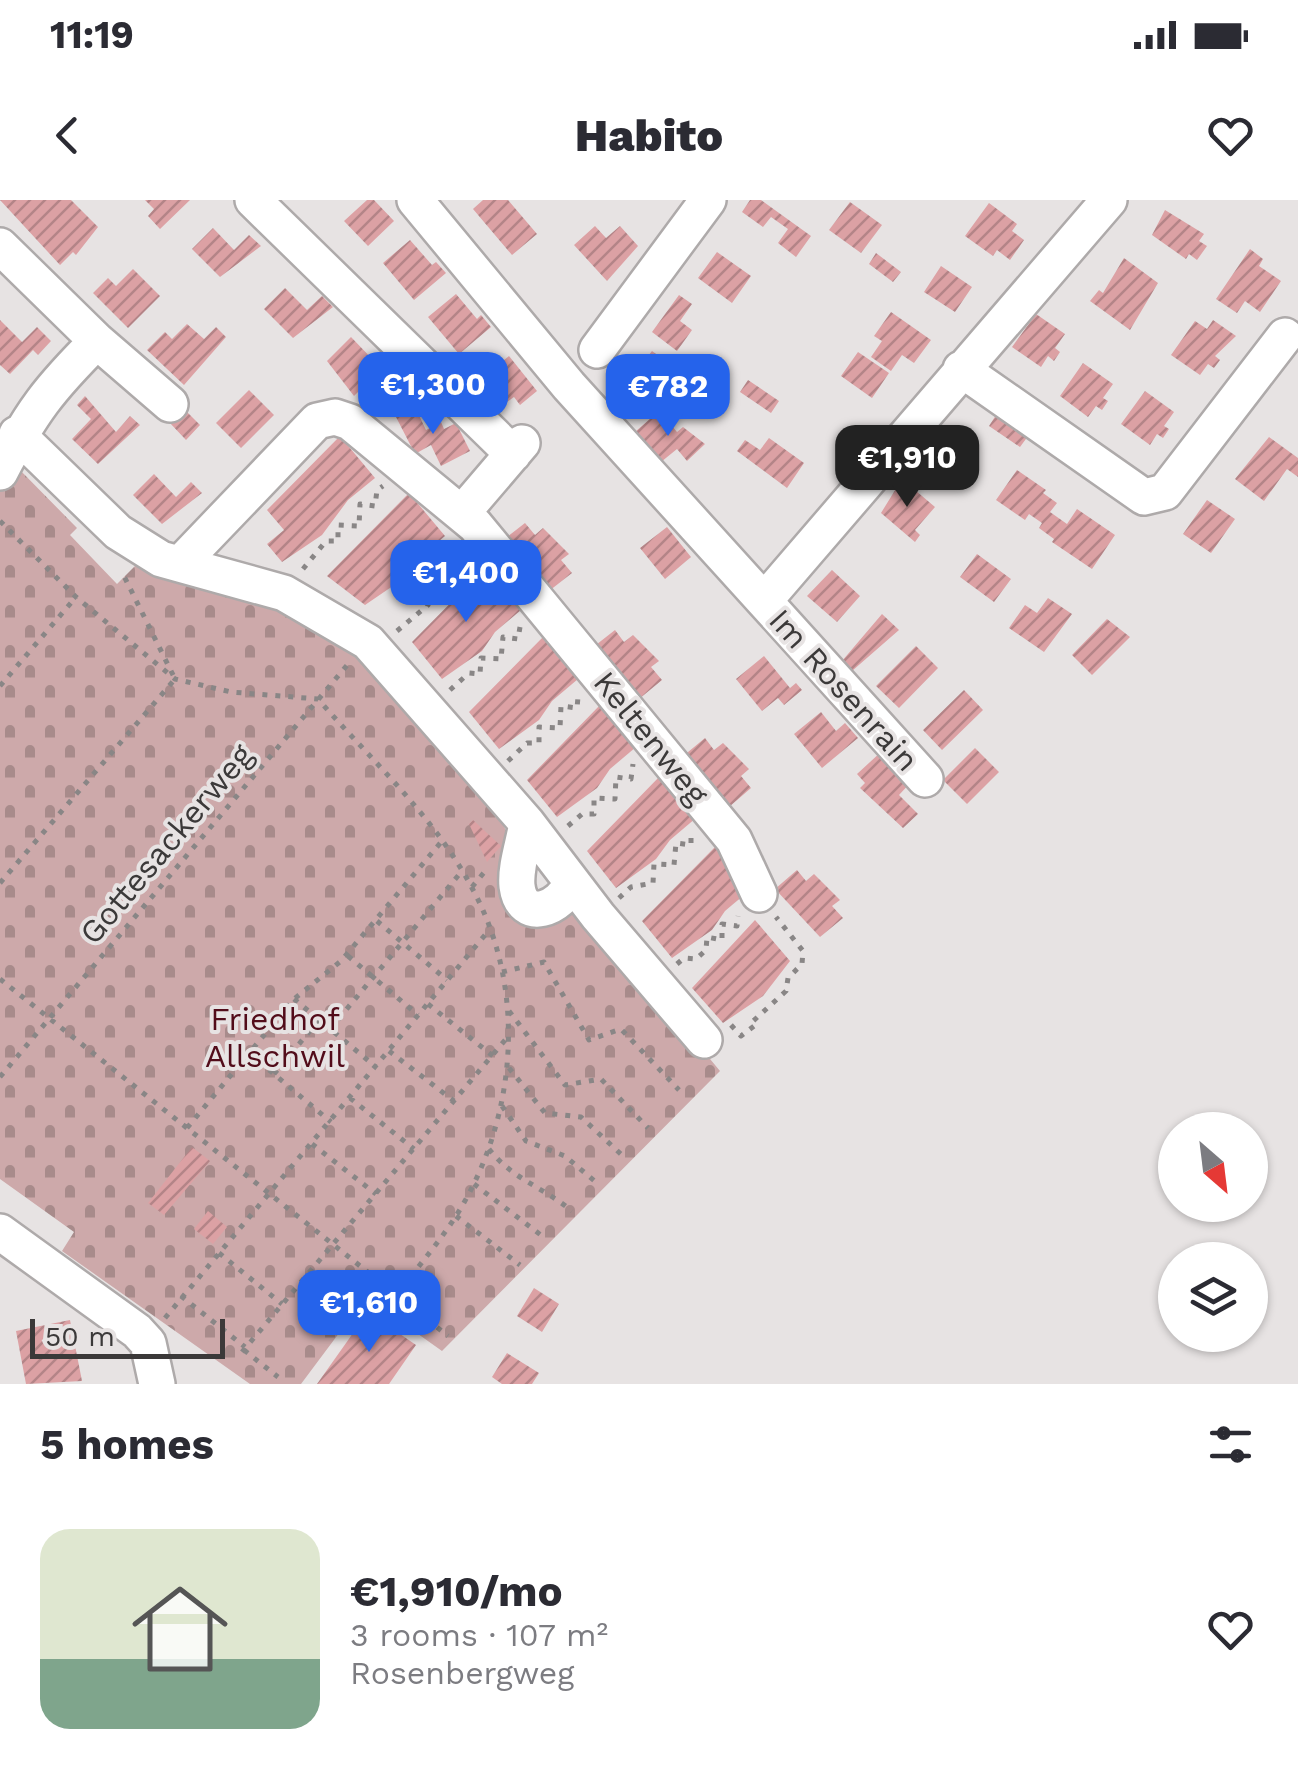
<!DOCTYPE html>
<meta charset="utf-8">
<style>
:root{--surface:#fff;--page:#f7f7f7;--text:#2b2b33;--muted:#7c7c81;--accent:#2563eb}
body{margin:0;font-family:"Work Sans",sans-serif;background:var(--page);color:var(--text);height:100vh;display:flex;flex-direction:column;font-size:38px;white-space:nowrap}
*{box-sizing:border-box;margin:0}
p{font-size:32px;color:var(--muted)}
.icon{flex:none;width:55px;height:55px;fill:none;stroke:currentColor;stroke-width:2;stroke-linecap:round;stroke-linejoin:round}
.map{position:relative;height:1184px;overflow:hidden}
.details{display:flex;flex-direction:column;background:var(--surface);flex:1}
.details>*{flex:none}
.needle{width:65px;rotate:152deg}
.tools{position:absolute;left:1158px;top:912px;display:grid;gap:20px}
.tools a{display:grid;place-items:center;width:110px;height:110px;border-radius:50%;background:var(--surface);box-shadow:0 2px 8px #0004;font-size:50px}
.scale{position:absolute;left:30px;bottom:25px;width:195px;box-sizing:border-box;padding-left:10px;border:5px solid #3b3939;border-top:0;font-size:28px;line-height:35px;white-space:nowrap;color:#3b3939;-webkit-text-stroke:8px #e7e3e3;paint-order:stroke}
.price{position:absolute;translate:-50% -85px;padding:0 22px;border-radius:20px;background:var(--accent);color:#fff;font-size:32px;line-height:65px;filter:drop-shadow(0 2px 5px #0008)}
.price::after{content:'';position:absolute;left:50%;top:60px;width:30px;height:22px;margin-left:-15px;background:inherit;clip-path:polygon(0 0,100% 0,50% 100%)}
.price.selected{background:#222;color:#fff}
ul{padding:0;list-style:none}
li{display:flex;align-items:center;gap:30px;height:250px;padding:0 40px}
li span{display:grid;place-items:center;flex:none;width:280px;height:200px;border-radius:30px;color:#555}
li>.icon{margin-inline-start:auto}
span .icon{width:120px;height:120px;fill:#fffc;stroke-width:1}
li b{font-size:42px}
h2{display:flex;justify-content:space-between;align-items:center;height:120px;padding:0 40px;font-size:42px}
.status{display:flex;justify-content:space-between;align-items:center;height:70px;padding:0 50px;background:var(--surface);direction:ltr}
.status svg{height:28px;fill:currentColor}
header{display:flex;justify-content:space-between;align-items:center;height:130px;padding:0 40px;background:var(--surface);font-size:45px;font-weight:800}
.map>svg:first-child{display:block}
</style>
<div class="status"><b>11:19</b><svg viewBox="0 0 49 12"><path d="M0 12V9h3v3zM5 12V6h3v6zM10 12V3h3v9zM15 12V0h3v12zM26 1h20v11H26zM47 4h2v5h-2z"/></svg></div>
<header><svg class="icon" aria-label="back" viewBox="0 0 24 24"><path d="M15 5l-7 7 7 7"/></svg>Habito<svg class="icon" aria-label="heart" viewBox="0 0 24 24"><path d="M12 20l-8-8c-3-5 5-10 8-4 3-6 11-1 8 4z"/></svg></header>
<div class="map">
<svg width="1298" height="1184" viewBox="0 0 1298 1184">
<defs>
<pattern id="cemetery-stones" width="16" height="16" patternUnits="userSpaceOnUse" patternTransform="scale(2.5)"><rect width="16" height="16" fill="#cda9aa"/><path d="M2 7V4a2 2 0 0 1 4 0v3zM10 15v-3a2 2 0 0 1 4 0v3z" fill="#a88b8b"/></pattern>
<pattern id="building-hatch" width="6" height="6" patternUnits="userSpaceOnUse" patternTransform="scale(2.5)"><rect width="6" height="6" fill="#dca1a4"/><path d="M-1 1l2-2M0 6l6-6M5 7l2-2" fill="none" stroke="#b48487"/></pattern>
</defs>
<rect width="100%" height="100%" fill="#e7e3e3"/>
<path fill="url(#cemetery-stones)" d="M 16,266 L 77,328 L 70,335 L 117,384 L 135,366 L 150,366 L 252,393 L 351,442 L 496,608 L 510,640 L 509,690 L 561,714 L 575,712 L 653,790 L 720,871 L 442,1151 L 366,1097 L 301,1184 L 250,1184 L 62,1051 L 74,1032 L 0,979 L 0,288 Z"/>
<path fill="url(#building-hatch)" d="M 0,0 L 71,0 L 98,27 L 76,55 L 73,52 L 60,65 Z
M 145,0 L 190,0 L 160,29 L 148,16 L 154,9 Z
M 367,0 L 374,0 L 394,21 L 368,46 L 344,21 Z
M 483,0 L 508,0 L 537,34 L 512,55 L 473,9 Z
M 750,0 L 761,0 L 811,36 L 796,57 L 778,43 L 788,29 L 771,17 L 763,27 L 742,12 Z
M 850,2 L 882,25 L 861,53 L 829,30 Z
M 989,3 L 1017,24 L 1012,31 L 1024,40 L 1010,60 L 997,50 L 993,56 L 965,36 Z
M 1165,10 L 1204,34 L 1199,41 L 1207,46 L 1197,60 L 1189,54 L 1186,59 L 1152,35 Z
M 595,26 L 606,38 L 620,26 L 638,46 L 607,81 L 574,45 Z
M 213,28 L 234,50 L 249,35 L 261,46 L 220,77 L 192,49 Z
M 410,40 L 432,65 L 436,62 L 446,73 L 414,100 L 383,63 Z
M 1250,49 L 1263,59 L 1259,66 L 1281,81 L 1260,112 L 1245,101 L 1237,113 L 1216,99 Z
M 717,52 L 751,76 L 732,103 L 698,78 Z
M 876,53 L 901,72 L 893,82 L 869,64 Z
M 1124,58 L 1158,83 L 1130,130 L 1090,101 L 1099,90 L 1103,93 Z
M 941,66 L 972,87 L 955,112 L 924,92 Z
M 133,69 L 160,96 L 128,128 L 93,93 L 108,78 L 116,86 Z
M 285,88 L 307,110 L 322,96 L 333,107 L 293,138 L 264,109 Z
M 456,94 L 477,119 L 481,115 L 491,127 L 459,154 L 428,117 Z
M 679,95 L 692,104 L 680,121 L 692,130 L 677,151 L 652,132 Z
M 891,112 L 931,140 L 914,163 L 902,155 L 891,171 L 871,157 L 882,141 L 874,136 Z
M 1036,114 L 1065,134 L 1055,148 L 1060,152 L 1054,161 L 1048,156 L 1041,167 L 1012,147 Z
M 0,120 L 22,142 L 37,127 L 51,141 L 38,155 L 33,150 L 10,174 L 0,165 Z
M 1213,120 L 1236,136 L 1215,156 L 1220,160 L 1214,168 L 1208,164 L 1200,175 L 1171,155 L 1195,121 L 1207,129 Z
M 187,124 L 204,139 L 216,127 L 226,137 L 184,185 L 147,150 L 165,132 L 172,139 Z
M 351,137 L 377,164 L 385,155 L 398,168 L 381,184 L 373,177 L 354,196 L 327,161 Z
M 652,151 L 680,172 L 670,185 L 677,190 L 669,201 L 661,195 L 659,199 L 631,178 Z
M 858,152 L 889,173 L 872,198 L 841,176 Z
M 509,156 L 537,191 L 520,205 L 514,197 L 504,204 L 482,178 Z
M 1083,163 L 1113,184 L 1103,198 L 1108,201 L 1102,210 L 1096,206 L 1088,217 L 1060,196 Z
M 748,180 L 779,201 L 771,213 L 740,192 Z
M 249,190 L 274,215 L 241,248 L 216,223 Z
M 1145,191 L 1174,212 L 1164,226 L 1169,229 L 1163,238 L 1157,234 L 1150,245 L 1121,224 Z
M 85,196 L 116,232 L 130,216 L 140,225 L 98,264 L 72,239 L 91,219 L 77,205 Z
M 1002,206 L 1034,228 L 1020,247 L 989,226 Z
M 415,207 L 426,230 L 441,222 L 444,229 L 456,223 L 470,251 L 441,266 L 431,245 L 415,254 L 396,217 Z
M 183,208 L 200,225 L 186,240 L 169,222 Z
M 659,211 L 677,232 L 683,227 L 705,244 L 687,261 L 677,249 L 661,262 L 635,232 Z
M 941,225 L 977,253 L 959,276 L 923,249 Z
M 340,236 L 375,278 L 348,300 L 322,335 L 282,362 L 267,344 L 284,330 L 267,310 Z
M 1269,237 L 1298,258 L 1298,277 L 1287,269 L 1264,301 L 1235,279 Z
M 769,238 L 804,263 L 787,288 L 737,251 L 745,240 L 760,250 Z
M 1017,270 L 1046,290 L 1043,293 L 1057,303 L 1050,312 L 1067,324 L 1077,309 L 1115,335 L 1092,369 L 1052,342 L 1054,339 L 1039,328 L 1042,323 L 1029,314 L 1025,320 L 996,300 Z
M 154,274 L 176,297 L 191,282 L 202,293 L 162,324 L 133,295 Z
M 902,279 L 935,307 L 915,330 L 920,335 L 915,342 L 881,313 Z
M 409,293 L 445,336 L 419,358 L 406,377 L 365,405 L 327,376 Z
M 1207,300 L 1235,319 L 1211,353 L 1183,334 Z
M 525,323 L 535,335 L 543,328 L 569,354 L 561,360 L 572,373 L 549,391 L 502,341 Z
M 667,327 L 691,357 L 665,379 L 640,348 Z
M 977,354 L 1011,379 L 994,402 L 960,377 Z
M 486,367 L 521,410 L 495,432 L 482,451 L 442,479 L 412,442 Z
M 832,370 L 860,396 L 837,422 L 807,396 Z
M 1048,398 L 1072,414 L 1044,452 L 1009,428 L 1025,405 L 1037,413 Z
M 882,414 L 899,430 L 852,471 L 842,461 Z
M 1107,419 L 1130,437 L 1092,475 L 1072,455 Z
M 615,430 L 624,442 L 633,435 L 659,461 L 651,467 L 662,480 L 639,499 L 592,448 Z
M 543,437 L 578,479 L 552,501 L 539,520 L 499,549 L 469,512 Z
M 916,446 L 938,468 L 899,508 L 876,486 Z
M 764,456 L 790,488 L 796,483 L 802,490 L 784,505 L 778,498 L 762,511 L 736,479 Z
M 964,490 L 983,510 L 942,550 L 923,530 Z
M 600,505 L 636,547 L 610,569 L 597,588 L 557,617 L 527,580 Z
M 821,512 L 836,531 L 845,523 L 858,538 L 822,568 L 794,534 Z
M 705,538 L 714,550 L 723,543 L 749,569 L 741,576 L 751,588 L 729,607 L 682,557 Z
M 975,548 L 999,572 L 967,604 L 943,580 Z
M 882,551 L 912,581 L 899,595 L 918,614 L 903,628 L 860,588 L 865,583 L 857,574 Z
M 660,576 L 696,618 L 670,640 L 656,659 L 616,688 L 587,651 Z
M 473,620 L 501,646 L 487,662 L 469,624 Z
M 715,647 L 751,689 L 725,711 L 712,730 L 672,758 L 642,721 Z
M 797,670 L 806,681 L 814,674 L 840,700 L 832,706 L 843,718 L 820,737 L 775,689 Z
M 755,720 L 790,761 L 763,796 L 723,823 L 692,788 Z
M 192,947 L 210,961 L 164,1015 L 148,1003 Z
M 208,1011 L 227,1027 L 213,1044 L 194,1029 Z
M 534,1088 L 559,1104 L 542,1132 L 517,1116 Z
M 368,1112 L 416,1145 L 389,1184 L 317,1184 Z
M 70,1120 L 82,1181 L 26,1184 L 16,1131 Z
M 507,1153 L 539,1173 L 532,1184 L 502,1184 L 492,1177 Z"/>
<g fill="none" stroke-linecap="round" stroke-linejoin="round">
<defs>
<path id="minor" d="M 253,0 L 513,254
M 415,0 L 569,186 L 764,401 L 1109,0
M 0,46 L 97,141 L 170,204
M 597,150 L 708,0
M 961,169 L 1144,297 L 1165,292 L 1285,136
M 17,234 L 118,332 L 161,359 L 284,393 L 368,442 L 527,623 L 598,716 L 704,840
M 0,272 C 32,211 49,189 97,141
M 469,305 L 522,243
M 180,364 L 317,221 L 335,217 L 350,222 L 475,325 L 734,640 L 759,694
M 764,401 L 925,579
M 527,623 C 524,642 515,667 517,686 C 522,725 562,708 571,683
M 0,1032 L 137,1131 L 148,1143 L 157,1184"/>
</defs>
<use href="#minor" stroke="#aeaaaa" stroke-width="40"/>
<path stroke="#898686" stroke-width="5" stroke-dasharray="5 8" stroke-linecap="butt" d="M 0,321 L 76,397 L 175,479 L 231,492 L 318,499 C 370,559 435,617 472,688 C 528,790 517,919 456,1016 C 438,1044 416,1069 396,1095
M 303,369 L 326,341 L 338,341 L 338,325 L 359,326 L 360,304 L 375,306 L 377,290 L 383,286
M 397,431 L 428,405 L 423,399 L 436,388 L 430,380 L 443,370 L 449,377 L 465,365 L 459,358 L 462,356
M 0,486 L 76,397
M 450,490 L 469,473 L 480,474 L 481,458 L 501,459 L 503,437 L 518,439 L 520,427
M 508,561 L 527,543 L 539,543 L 539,527 L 560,528 L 561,506 L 577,508 L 578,497
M 568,626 L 582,614 L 594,614 L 594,598 L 615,599 L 616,577 L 631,579 L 633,564
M 0,683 L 175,479 L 122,372
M 472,687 L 486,670
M 619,698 L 631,687 L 653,683 L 654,664 L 674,665 L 676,643 L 691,645 L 691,637
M 377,721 L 447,780
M 348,756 L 418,815
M 677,764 L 684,758 L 696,759 L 706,750 L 707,737 L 722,740 L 722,724 L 737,726 L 738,716
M 502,772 L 544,762 L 589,840 L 621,829 L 679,890
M 0,779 L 448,1136
M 294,799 L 376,867
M 428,804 L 493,856
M 509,811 L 565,885 L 601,879 L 648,928
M 731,825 L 741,836 L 754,826 L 751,823 L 786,791 L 788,778 L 802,764 L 803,751 L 776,717
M 330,829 L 462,671
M 389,851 L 454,901
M 249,853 L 331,922
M 509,868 L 545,913 L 581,917 L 624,957
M 274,874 L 319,820
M 0,877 L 349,463
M 350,898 L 414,949
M 502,906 L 526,941 L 565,956 L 598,984
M 187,928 L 294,799 L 341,761 L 442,641
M 312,944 L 376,994
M 489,949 C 511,978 544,988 572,1011
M 474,984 L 546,1039
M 456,1016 L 520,1065
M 219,1053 L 282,1104
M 181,1096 L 245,1147
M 165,1118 L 490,729
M 244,1150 L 278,1177
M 242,1152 L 506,839"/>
<use href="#minor" stroke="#fff" stroke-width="35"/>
</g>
<g text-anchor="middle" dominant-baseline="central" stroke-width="8" stroke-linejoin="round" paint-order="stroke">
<g font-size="32" fill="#3b3939" stroke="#e7e3e3">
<text transform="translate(844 490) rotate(48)">Im Rosenrain</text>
<text transform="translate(651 538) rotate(51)">Keltenweg</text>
<text transform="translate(166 644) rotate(-50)">Gottesackerweg</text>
</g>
<g font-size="32" fill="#520c1a" stroke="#e7e3e3">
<text x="275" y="819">Friedhof<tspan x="275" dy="37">Allschwil</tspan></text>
</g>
</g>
</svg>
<div class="tools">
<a><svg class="needle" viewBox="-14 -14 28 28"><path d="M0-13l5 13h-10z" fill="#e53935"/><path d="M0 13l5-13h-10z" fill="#7c7c81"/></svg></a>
<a><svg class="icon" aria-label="layers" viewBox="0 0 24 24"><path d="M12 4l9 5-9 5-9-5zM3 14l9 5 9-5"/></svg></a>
</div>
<div class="scale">50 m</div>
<b class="price" style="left:433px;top:237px">€1,300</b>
<b class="price" style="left:668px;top:239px">€782</b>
<b class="price selected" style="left:907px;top:310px">€1,910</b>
<b class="price" style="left:466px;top:425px">€1,400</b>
<b class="price" style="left:369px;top:1155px">€1,610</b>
</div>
<section class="details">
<h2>5 homes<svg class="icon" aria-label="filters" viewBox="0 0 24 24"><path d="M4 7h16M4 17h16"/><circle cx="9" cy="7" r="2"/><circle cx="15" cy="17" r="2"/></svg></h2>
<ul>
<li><span style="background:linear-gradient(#dfe7d0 65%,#7fa58c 0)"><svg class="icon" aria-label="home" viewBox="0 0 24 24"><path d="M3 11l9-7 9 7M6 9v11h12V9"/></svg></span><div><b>€1,910/mo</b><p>3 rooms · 107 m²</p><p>Rosenbergweg</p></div><svg class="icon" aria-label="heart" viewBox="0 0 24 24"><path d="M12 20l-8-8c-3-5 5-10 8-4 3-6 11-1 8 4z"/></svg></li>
</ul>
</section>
